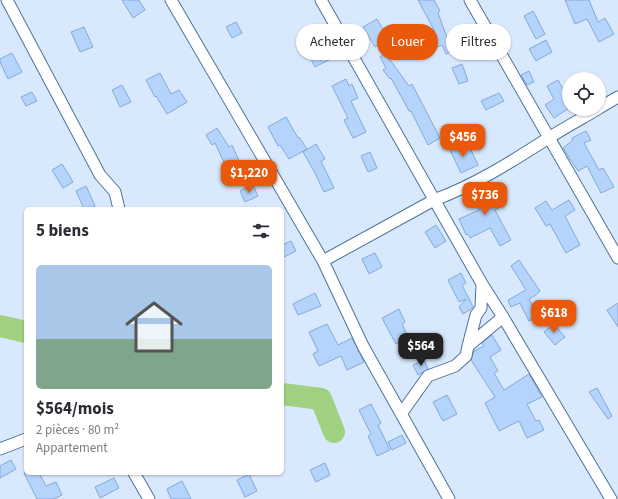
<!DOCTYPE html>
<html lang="fr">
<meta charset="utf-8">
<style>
:root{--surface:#fff;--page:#f2f2f3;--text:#2b2b33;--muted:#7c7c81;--line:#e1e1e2;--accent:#ea580c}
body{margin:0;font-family:"Source Sans 3",sans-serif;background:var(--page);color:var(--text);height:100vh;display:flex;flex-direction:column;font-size:15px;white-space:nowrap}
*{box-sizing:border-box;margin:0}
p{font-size:13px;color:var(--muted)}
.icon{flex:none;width:22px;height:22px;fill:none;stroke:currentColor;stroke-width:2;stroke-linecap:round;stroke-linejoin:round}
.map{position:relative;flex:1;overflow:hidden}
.drawer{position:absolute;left:24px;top:207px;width:260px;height:268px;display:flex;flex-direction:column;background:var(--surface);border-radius:6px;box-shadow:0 1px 3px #0004}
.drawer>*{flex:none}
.top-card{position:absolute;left:296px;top:24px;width:262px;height:36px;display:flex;gap:8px}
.controls{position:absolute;left:562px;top:72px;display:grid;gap:8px}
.controls a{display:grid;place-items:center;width:44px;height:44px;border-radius:50%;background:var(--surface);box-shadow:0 1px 3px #0004;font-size:20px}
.price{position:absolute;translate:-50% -34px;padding:0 9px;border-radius:8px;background:var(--accent);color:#fff;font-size:13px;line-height:26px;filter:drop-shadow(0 1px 2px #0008)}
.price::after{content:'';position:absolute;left:50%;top:24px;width:12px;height:9px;margin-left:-6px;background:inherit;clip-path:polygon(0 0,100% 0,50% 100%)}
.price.current{background:#222;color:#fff}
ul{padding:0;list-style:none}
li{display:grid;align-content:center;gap:8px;height:212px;padding:0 12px}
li+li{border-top:1px solid var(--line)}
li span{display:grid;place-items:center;height:124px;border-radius:6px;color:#555}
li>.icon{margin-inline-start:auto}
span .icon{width:72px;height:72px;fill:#fffc;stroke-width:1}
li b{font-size:17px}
h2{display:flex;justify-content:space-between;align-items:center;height:48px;padding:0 12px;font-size:17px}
.pill{padding:0 14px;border-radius:18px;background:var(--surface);box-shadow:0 1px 3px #0004;font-size:14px;line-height:36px}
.pill.current{background:var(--accent);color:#fff}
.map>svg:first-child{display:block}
</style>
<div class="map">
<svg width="618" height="499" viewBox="0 0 618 499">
<rect width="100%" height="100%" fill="#d9e9fd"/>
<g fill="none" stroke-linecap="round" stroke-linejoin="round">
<path stroke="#9fd180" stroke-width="22" d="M 0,326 L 26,332
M 282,394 L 321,399 L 334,432"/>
</g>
<path fill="#b5d4fb" stroke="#83a9d7" d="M 122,0 L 139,0 L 145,10 L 133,18 Z
M 418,0 L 434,0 L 440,11 L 438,13 L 452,51 L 446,54 L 442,45 L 437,47 L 431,33 L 435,32 Z
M 565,0 L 589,0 L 598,22 L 605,18 L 614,34 L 599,42 L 587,19 L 575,24 Z
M 533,11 L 545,34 L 536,39 L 524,16 Z
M 377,19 L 389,39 L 375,47 L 363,27 Z
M 236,22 L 242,33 L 232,38 L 226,27 Z
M 84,27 L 93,47 L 80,52 L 71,32 Z
M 546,40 L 552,52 L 536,61 L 529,49 Z
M 328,49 L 333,58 L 315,67 L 311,59 Z
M 12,53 L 22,72 L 8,79 L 0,62 L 0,59 Z
M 385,53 L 409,86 L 412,84 L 440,138 L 428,145 L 411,111 L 409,111 L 391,78 L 390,79 L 383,70 L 386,68 L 380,57 Z
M 462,64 L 468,81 L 459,84 L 452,68 Z
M 529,71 L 534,82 L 527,85 L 521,75 Z
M 160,73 L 171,94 L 179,90 L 187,102 L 167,114 L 156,96 L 155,97 L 146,80 Z
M 346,79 L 349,86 L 352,84 L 358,98 L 351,101 L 366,132 L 353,138 L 344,120 L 348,118 L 332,86 Z
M 558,80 L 569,100 L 569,108 L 554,118 L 545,105 L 554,99 L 547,86 Z
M 122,85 L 131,102 L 120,107 L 112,90 Z
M 32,92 L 37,101 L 26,106 L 21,97 Z
M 499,93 L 504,101 L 486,110 L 481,101 Z
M 286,117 L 298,138 L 299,137 L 307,149 L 289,159 L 280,145 L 278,146 L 268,127 Z
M 217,128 L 229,147 L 232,145 L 240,163 L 227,169 L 215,143 L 212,145 L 206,135 Z
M 586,131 L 591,140 L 584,143 L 599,170 L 603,168 L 614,187 L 601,193 L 587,166 L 578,171 L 563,148 L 573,140 L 572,138 Z
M 457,143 L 460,150 L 469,146 L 478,165 L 461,173 L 449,148 Z
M 316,144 L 325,159 L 321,161 L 334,188 L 324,192 L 314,171 L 303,152 Z
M 370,152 L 377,168 L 368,172 L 361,156 Z
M 62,164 L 73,182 L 63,188 L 52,170 Z
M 487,183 L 500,207 L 495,210 L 511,240 L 500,246 L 490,228 L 470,238 L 468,234 L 466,235 L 459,219 L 479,210 L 470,192 Z
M 253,185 L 258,196 L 245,202 L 240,191 Z
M 86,186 L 95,206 L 88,209 L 84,209 L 76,191 Z
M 569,200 L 575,210 L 565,216 L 580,245 L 566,253 L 550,224 L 546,226 L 535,208 L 546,201 L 552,210 Z
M 436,225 L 446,241 L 435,248 L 425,232 Z
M 291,241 L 296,251 L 282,258 L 282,245 Z
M 375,253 L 382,267 L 369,274 L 362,259 Z
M 519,260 L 540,291 L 536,295 L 529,299 L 538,316 L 529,321 L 520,303 L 511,307 L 508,300 L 526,290 L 511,266 Z
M 461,273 L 466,283 L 462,285 L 473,307 L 471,309 L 463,314 L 459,307 L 466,299 L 459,302 L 448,280 Z
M 315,293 L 321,306 L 298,315 L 293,304 Z
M 618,303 L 618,327 L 607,310 Z
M 399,309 L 405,322 L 402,324 L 409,338 L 396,344 L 382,318 Z
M 327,324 L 338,345 L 352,338 L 364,362 L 347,370 L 341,356 L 319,366 L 313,354 L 318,351 L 309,332 Z
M 554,324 L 565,337 L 555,345 L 544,332 Z
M 492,335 L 501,350 L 490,357 L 498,371 L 494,373 L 504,390 L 529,374 L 542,397 L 527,404 L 536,421 L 539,420 L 544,430 L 527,438 L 519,421 L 499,431 L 485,403 L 495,397 L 471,360 L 474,351 L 484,346 L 482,343 Z
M 424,360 L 428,369 L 418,375 L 413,365 Z
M 597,388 L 612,416 L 608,419 L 589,392 Z
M 447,395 L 457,414 L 443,421 L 433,402 Z
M 371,404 L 381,423 L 378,425 L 390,450 L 377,456 L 368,436 L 371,434 L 359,410 Z
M 402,435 L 406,443 L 392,450 L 388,442 Z
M 11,460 L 16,469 L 0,478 L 0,466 Z
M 325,463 L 330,475 L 316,482 L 310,470 Z
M 24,473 L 39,473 L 46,486 L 56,482 L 62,495 L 54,499 L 37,499 Z
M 249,474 L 257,491 L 245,497 L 237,480 Z
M 114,478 L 119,488 L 100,498 L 95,487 Z
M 182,481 L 191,499 L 171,499 L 167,489 Z"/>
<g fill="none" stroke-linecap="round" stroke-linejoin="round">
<defs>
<path id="minor" d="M 7,0 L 100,175 L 115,192 L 119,209
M 171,0 L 323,261 L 363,346 L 449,499
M 321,0 L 482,284 L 503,317 L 611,499
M 470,0 L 618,258
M 599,108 L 618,97
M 323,261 L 434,200 C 475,185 511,162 547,139 C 564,128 581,119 598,109
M 468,346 L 476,315 L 481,308 L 482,284
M 401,414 L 428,376 L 455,366 L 466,356 L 468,346 L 503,317
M 0,449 L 26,439
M 134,473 L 149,499"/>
</defs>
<use href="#minor" stroke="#4e719c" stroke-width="13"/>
<use href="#minor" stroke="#fff" stroke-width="11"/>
</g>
</svg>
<div class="controls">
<a><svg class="icon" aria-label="locate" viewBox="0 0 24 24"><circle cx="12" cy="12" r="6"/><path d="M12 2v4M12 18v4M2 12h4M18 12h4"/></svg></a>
</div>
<b class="price" style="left:463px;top:158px">$456</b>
<b class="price" style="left:249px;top:194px">$1,220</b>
<b class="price" style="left:485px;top:216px">$736</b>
<b class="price" style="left:554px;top:334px">$618</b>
<b class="price current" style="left:421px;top:367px">$564</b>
<div class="top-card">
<a class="pill">Acheter</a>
<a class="pill current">Louer</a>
<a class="pill">Filtres</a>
</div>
<section class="drawer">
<h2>5 biens<svg class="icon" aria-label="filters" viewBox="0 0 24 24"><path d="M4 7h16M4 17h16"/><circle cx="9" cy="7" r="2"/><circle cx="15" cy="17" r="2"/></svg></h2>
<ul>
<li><span style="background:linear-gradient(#a9c7e8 60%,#7fa58c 0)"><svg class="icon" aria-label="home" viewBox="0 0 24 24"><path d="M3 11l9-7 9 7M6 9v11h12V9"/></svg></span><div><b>$564/mois</b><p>2 pièces · 80 m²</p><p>Appartement</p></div></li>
</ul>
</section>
</div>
